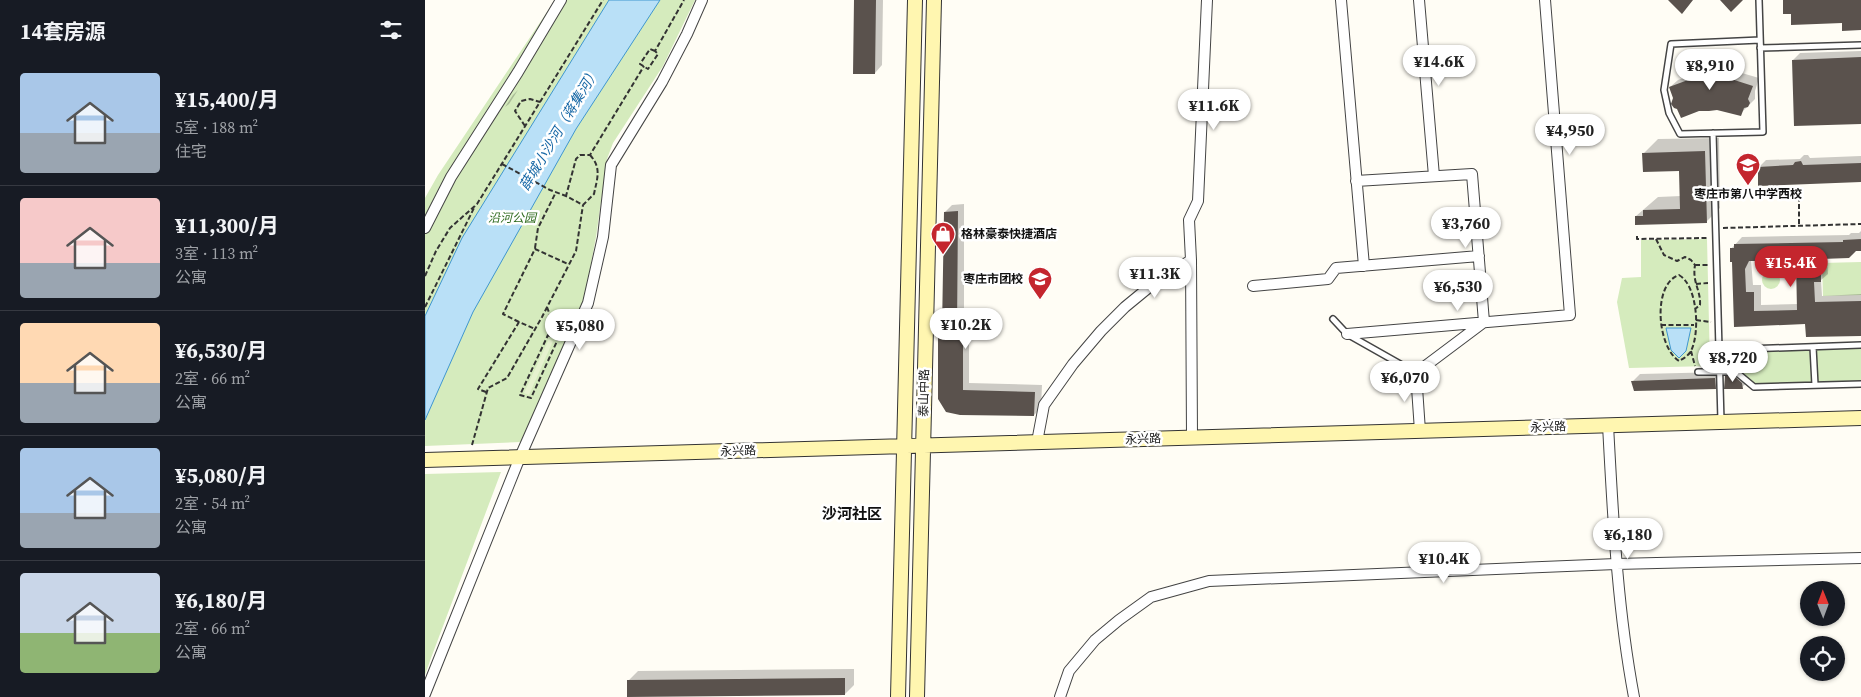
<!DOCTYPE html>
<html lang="zh">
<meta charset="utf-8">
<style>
:root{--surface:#171b24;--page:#20242c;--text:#f1f3f6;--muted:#9ea1a6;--line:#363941;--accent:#c4262e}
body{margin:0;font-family:"Source Serif 4","Noto Sans SC",serif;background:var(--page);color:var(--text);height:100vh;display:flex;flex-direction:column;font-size:19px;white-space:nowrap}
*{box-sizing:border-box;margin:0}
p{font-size:16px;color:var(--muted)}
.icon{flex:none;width:28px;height:28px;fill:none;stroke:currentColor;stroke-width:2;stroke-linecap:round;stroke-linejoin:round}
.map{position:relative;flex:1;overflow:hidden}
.drawer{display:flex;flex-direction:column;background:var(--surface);width:425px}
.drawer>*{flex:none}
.needle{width:32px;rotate:359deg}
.buttons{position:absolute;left:1375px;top:581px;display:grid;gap:10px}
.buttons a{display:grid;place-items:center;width:45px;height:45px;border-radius:50%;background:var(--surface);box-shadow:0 1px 4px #0004;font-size:25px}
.price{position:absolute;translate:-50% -42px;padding:0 11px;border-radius:18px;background:#fff;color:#222;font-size:16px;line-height:32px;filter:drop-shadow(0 1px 2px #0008)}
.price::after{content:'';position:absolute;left:50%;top:30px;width:15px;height:11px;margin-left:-8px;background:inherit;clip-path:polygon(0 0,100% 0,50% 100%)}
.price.current{background:var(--accent);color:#fff}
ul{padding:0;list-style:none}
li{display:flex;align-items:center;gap:15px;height:125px;padding:0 20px}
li+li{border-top:1px solid var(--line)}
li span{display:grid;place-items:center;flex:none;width:140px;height:100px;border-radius:5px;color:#555}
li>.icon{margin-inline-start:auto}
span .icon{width:60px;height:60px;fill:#fffc;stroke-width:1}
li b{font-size:21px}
h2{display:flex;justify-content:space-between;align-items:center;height:60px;padding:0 20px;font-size:21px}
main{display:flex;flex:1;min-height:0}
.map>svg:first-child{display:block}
</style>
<main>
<section class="drawer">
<h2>14套房源<svg class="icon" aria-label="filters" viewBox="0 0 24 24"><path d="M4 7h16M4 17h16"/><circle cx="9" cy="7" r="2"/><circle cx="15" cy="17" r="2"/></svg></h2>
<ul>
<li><span style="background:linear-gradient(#a9c7e8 60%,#9aa5b1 0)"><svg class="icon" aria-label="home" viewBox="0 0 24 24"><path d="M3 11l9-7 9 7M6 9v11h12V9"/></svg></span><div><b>¥15,400/月</b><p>5室 · 188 m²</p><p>住宅</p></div></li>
<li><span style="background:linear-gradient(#f6c9c9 65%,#9aa5b1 0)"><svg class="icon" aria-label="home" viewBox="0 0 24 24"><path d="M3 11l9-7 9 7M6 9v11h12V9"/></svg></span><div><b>¥11,300/月</b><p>3室 · 113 m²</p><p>公寓</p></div></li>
<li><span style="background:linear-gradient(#ffd9b3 60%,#9aa5b1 0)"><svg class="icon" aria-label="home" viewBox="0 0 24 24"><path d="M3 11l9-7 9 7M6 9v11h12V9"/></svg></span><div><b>¥6,530/月</b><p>2室 · 66 m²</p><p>公寓</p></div></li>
<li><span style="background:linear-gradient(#a9c7e8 65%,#9aa5b1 0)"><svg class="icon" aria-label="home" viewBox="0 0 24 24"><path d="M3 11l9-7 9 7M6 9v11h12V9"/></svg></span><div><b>¥5,080/月</b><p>2室 · 54 m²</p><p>公寓</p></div></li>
<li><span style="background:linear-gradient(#c9d6e8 60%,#8fb573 0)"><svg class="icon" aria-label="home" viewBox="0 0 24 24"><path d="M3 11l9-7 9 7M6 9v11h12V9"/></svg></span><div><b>¥6,180/月</b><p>2室 · 66 m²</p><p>公寓</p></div></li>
</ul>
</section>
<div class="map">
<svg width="1436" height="697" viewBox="0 0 1436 697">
<rect width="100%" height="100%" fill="#fffdf5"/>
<path fill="#d5ebbd" d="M 130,0 L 270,0 L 238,66 L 188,143 L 182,159 L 171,237 L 159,301 L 96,442 L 0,446 L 0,198 L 13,175 Z
M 1282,239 L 1285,366 L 1204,368 L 1192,302 L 1197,278 L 1216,277 L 1216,240 Z
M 1436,262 L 1436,295 L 1398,296 L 1397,263 Z
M1337 280a9 9 0 1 1 18 0a9 9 0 1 1-18 0Z
M 1436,348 L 1436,381 L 1392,382 L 1391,349 Z
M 1385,349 L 1386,383 L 1330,384 L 1308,365 L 1308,351 Z
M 76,472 L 6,658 L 0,675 L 0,474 Z"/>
<path fill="#e6f2cf" d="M 124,339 L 128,341 L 104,395 L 99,393 Z"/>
<path fill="#b9e0f7" stroke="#3f96cf" d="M 184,0 L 235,0 L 151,129 L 48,312 L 0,420 L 0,316 L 37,238 Z
M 1241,328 L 1266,328 L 1261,351 L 1254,358 L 1246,350 Z"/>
<path fill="#0003" fill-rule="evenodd" d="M 430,0 L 458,0 L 457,65 L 450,73 Z
M 1436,51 L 1436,123 L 1368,60 L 1375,53 Z
M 1288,53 L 1297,53 L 1304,56 L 1310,71 L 1334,78 L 1330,91 L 1330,99 L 1315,114 L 1292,109 L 1274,110 L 1249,98 L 1245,87 L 1253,80 L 1266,75 L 1274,63 L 1282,56 Z
M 93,90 L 84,104 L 80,107 L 88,95 Z
M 1294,138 L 1295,208 L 1281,222 L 1211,216 L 1233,197 L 1256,196 L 1255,170 L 1219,153 L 1233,139 Z
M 1379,155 L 1383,155 L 1385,158 L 1436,156 L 1436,181 L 1334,167 L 1341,160 L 1375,159 Z
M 539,204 L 539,322 L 544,323 L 544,383 L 617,385 L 616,408 L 609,415 L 535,414 L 515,330 L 518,326 L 520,212 L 527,205 Z
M 1436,231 L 1436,249 L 1402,258 L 1403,274 L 1396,280 L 1397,296 L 1436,294 L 1436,334 L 1381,323 L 1310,326 L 1308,261 L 1306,249 L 1317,237 L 1424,235 L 1426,233 L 1434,233 ZM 1372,259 L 1373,304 L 1336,305 L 1336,285 L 1328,285 L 1326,260 Z
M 1297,372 L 1297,381 L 1290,388 L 1208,381 L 1215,374 Z
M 1306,372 L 1314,372 L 1322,383 L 1317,387 L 1301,377 Z
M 429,669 L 429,685 L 420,694 L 203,681 L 213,671 Z"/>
<path fill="#5a524d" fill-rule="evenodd" d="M 429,0 L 451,0 L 450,74 L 428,74 Z
M 1243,0 L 1268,0 L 1257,14 Z
M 1295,0 L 1318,0 L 1306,12 Z
M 1358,0 L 1436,0 L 1436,30 L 1417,31 L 1417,23 L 1366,25 L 1366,14 L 1358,14 Z
M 1436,57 L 1436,124 L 1369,126 L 1367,60 Z
M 1280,60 L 1290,60 L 1297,63 L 1303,78 L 1328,86 L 1323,99 L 1325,103 L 1323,107 L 1319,108 L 1316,116 L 1292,110 L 1284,111 L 1274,111 L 1256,118 L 1252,109 L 1249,108 L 1246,104 L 1248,98 L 1244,87 L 1263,80 L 1266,71 L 1273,63 Z
M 1280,151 L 1282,223 L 1210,225 L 1210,216 L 1218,216 L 1218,210 L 1255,209 L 1254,171 L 1218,172 L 1217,153 Z
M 1376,161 L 1378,165 L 1436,163 L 1436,182 L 1333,186 L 1333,167 L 1368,165 L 1370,162 Z
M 533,211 L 532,329 L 538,329 L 538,390 L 610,392 L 609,416 L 535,415 L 521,412 L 513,399 L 513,329 L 517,329 L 519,212 Z
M 1436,239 L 1436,251 L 1431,251 L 1424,258 L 1396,259 L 1396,282 L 1389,282 L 1390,302 L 1436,301 L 1436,336 L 1381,337 L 1380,324 L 1309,327 L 1307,262 L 1305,262 L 1305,248 L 1309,248 L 1309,244 L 1418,242 L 1418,240 ZM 1324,261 L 1371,261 L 1372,310 L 1329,311 L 1329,292 L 1321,292 L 1320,269 Z
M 1300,376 L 1309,376 L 1317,383 L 1318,389 L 1299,389 Z
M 1290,378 L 1291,389 L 1209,391 L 1206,381 Z
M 420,678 L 420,695 L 202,697 L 202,680 Z"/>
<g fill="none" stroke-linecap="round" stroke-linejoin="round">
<defs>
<path id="lane" d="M 1334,0 L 1338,132 L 1255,134 L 1244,113 L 1239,90 L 1246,44 L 1335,40
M 1335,48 L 1436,45
M 1288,133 L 1296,421
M 908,319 L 922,334 L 991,373
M 1388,347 L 1390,385
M 1294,350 L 1436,345
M 1273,372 L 1311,372 L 1329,387 L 1436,384"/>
<path id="street" d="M 916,0 L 939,266
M 994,0 L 1009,176
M 931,181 L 1047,174 L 1059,322 L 991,373 L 995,431
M 0,228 L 26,177 L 93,72 L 136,0
M 766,260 L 764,220 L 773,201 L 782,0
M 828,286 L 903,279 L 911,268 L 1054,256
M 922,334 L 1145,315 L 1120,0
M 1183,425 C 1188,516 1192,607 1209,697
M 612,442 L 619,405 L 648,364 L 676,331 L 700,307 L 728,284 L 766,260 L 767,437
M 0,694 L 95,457 L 163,303 L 178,237 L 186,165 L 237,82 L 262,34 L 277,0
M 635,697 L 644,671 L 670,640 L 694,620 L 726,597 L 784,581 L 1191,564 L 1436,558"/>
<path id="secondary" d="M 0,460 L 1436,418
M 473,697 L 490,0
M 492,697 L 509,0"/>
</defs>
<use href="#lane" stroke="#444" stroke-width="8"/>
<use href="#street" stroke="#444" stroke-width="12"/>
<use href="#secondary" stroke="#333" stroke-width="16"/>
<path stroke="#333" stroke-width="2" stroke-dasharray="5 2.5" stroke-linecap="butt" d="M 230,51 L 225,49 L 215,64 L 223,69 L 233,54 L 230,51 L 259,0
M 100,126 L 90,111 L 96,101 L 105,99 L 115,102
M 165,155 C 177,168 172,179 169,194 L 158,205 L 141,196 L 151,159 L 155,155 L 165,155 L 219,66
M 77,164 L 125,190 L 141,196
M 1374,189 L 1374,226
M 1298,228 L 1436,224
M 1212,236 L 1212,239 L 1282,238
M 1231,239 L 1239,255 L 1252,261 L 1260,257 L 1266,260 L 1270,265 C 1267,283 1276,290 1275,305 L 1270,309
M 110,248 L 113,228 L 131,192
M 1270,265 L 1285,265
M 1254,275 C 1273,286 1275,333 1266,351 C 1263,356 1258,359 1254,361 C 1232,347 1227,284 1254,275 Z
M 0,276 L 11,251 L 25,228 L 52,204 L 178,0
M 1271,284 L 1283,283
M 0,307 L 50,206
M 122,307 L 127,321 L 126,336
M 1271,320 L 1286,322
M 94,322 L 78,314 L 110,249 L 143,264
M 1236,325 L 1269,325
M 123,335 L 133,339 L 106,398 L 95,395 Z
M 1266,351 L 1270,366
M 61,392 L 53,389 L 94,322 L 110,329
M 47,445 L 63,388 L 82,378 L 117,317 L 151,251 L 158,205"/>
<use href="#lane" stroke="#fff" stroke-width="5"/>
<use href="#street" stroke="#fff" stroke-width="10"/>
<use href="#secondary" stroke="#fff6b0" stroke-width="14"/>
</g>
<defs>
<symbol id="school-pin" viewBox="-11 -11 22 30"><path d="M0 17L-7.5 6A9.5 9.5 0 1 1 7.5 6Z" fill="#c4262e" stroke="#fff"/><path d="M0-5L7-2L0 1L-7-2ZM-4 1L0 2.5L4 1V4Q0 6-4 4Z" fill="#fff"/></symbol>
<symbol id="shop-pin" viewBox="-11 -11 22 30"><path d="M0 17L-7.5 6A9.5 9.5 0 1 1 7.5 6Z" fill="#c4262e" stroke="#fff"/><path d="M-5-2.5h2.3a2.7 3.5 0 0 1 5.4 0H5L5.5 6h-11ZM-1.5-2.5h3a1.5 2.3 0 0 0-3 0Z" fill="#fff"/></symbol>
</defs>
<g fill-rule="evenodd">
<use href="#school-pin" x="1309" y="151" width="28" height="38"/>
<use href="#shop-pin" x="504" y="220" width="28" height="38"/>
<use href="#school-pin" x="601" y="265" width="28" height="38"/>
</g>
<g text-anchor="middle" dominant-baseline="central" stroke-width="5" stroke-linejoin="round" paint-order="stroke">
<g font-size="12" font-weight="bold" fill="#111" stroke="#fff">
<text x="1323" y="194">枣庄市第八中学西校</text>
<text x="536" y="234" text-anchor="start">格林豪泰快捷酒店</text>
<text x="598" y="279" text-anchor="end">枣庄市团校</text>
</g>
<g font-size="12" font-style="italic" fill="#2f6b1f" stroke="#fff">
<text x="87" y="218">沿河公园</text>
</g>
<g font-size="12" fill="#111" stroke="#fff">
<text transform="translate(499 393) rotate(-89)">泰山中路</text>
<text transform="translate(1123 427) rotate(-2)">永兴路</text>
<text transform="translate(718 439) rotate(-2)">永兴路</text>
<text transform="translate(313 451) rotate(-2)">永兴路</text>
</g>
<g font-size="14" font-style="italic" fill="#1768a6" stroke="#fff">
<text transform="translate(134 129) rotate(-59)">薛城小沙河（蒋集河）</text>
</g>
<g font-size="15" font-weight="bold" fill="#111" stroke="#fff">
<text x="427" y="513">沙河社区</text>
</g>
</g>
</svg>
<div class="buttons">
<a><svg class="needle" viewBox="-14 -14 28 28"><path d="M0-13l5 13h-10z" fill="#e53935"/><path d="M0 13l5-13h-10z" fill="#9ea1a6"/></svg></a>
<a><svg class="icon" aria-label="locate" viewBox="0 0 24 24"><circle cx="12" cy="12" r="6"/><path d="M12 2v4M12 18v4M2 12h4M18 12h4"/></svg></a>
</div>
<b class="price" style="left:1014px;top:87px">¥14.6K</b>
<b class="price" style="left:1285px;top:91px">¥8,910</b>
<b class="price" style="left:789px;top:131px">¥11.6K</b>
<b class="price" style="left:1145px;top:156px">¥4,950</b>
<b class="price" style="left:1041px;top:249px">¥3,760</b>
<b class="price current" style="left:1366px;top:288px">¥15.4K</b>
<b class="price" style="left:730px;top:299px">¥11.3K</b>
<b class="price" style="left:1033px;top:312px">¥6,530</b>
<b class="price" style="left:541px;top:350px">¥10.2K</b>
<b class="price" style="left:155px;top:351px">¥5,080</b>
<b class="price" style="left:1308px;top:383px">¥8,720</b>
<b class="price" style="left:980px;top:403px">¥6,070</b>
<b class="price" style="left:1203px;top:560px">¥6,180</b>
<b class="price" style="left:1019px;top:584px">¥10.4K</b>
</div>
</main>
